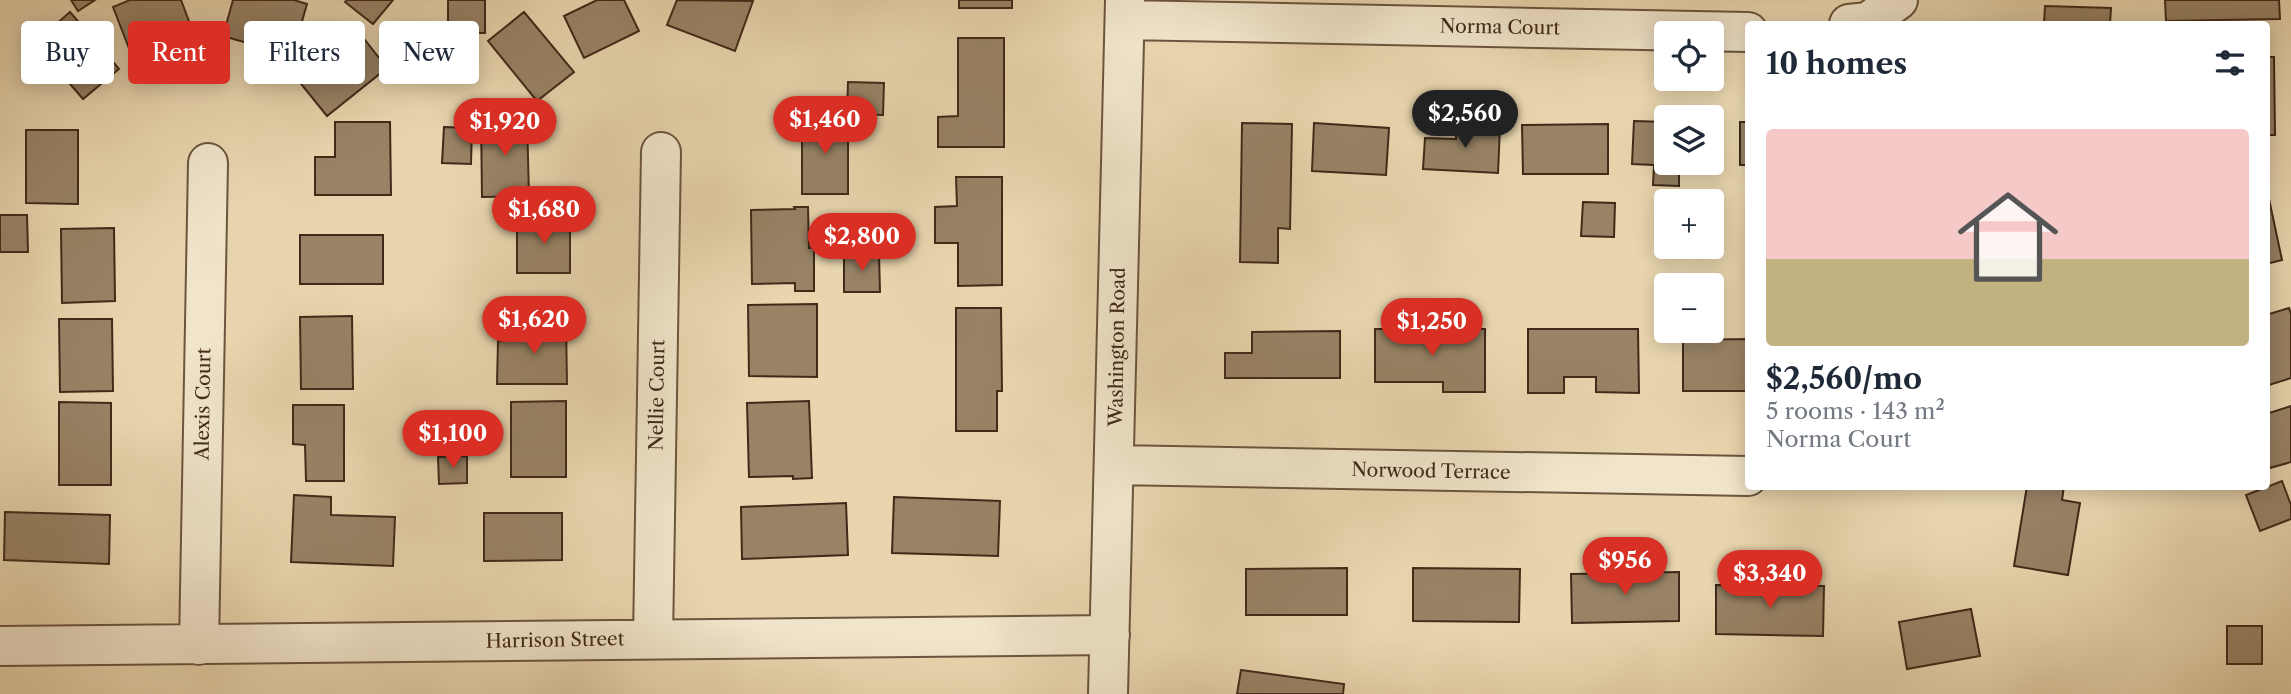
<!DOCTYPE html>
<meta charset="utf-8">
<style>
:root{--surface:#fff;--page:#f2f2f3;--text:#1f2937;--muted:#747a83;--accent:#d93025}
body{margin:0;font-family:"Libre Caslon Text",serif;background:var(--page);color:var(--text);height:100vh;display:flex;flex-direction:column;font-size:26px;white-space:nowrap}
*{box-sizing:border-box;margin:0}
p{font-size:23px;color:var(--muted)}
.icon{flex:none;width:38px;height:38px;fill:none;stroke:currentColor;stroke-width:2;stroke-linecap:round;stroke-linejoin:round}
.map{position:relative;flex:1;overflow:hidden}
.drawer{position:absolute;left:1745px;top:21px;width:525px;height:469px;display:flex;flex-direction:column;background:var(--surface);border-radius:7px;box-shadow:0 4px 18px #0003}
.drawer>*{flex:none}
.hud{position:absolute;left:21px;top:21px;width:665px;height:63px;display:flex;gap:14px}
.buttons{position:absolute;left:1654px;top:21px;display:grid;gap:14px}
.buttons a{display:grid;place-items:center;width:70px;height:70px;border-radius:7px;background:var(--surface);box-shadow:0 4px 18px #0003;font-size:35px}
.price{position:absolute;translate:-50% -60px;padding:0 16px;border-radius:24px;background:var(--accent);color:#fff;font-size:23px;line-height:46px;filter:drop-shadow(0 2px 4px #0008)}
.price::after{content:'';position:absolute;left:50%;top:42px;width:21px;height:16px;margin-left:-10px;background:inherit;clip-path:polygon(0 0,100% 0,50% 100%)}
.price.active{background:#222;color:#fff}
ul{padding:0;list-style:none}
li{display:grid;align-content:center;gap:14px;height:371px;padding:0 21px}
li span{display:grid;place-items:center;height:217px;border-radius:7px;color:#555}
li>.icon{margin-inline-start:auto}
span .icon{width:126px;height:126px;fill:#fffc;stroke-width:1}
li b{font-size:30px}
h2{display:flex;justify-content:space-between;align-items:center;height:84px;padding:0 21px;font-size:30px}
.tag{padding:0 24px;border-radius:7px;background:var(--surface);box-shadow:0 4px 18px #0003;font-size:24px;line-height:63px}
.tag.active{background:var(--accent);color:#fff}
.map>svg:first-child{display:block}
</style>
<div class="map">
<svg width="2291" height="694" viewBox="0 0 2291 694">
<rect width="100%" height="100%" fill="#e8d5ae"/>
<filter id="stains"><feTurbulence type="fractalNoise" baseFrequency=".00286" numOctaves="4"/><feColorMatrix values="0 0 0 0 .2 0 0 0 0 .09 0 0 0 0 .02 0 0 0 .5 -.17"/></filter>
<radialGradient id="worn" r=".72"><stop offset=".6" stop-color="#630" stop-opacity="0"/><stop offset="1" stop-color="#630" stop-opacity=".3"/></radialGradient>
<path fill="#988366" stroke="#412a19" stroke-width="2" d="M 71,0 L 95,0 L 78,11 Z
M 130,0 L 181,0 L 193,32 L 132,56 L 113,7 Z
M 233,0 L 294,0 L 307,4 L 292,56 L 223,36 Z
M 347,0 L 393,0 L 373,24 L 345,2 Z
M 448,0 L 485,0 L 485,33 L 448,33 Z
M 597,0 L 624,0 L 639,31 L 584,58 L 564,16 Z
M 677,0 L 753,1 L 735,51 L 667,25 Z
M 959,0 L 1012,0 L 1012,8 L 959,8 Z
M 2165,0 L 2279,0 L 2280,19 L 2166,21 Z
M 2045,6 L 2111,8 L 2110,24 L 2044,24 Z
M 70,12 L 119,69 L 83,99 L 35,43 Z
M 524,12 L 574,72 L 537,101 L 488,41 Z
M 358,31 L 387,68 L 327,116 L 297,79 Z
M 958,38 L 1004,38 L 1004,147 L 938,147 L 938,117 L 958,116 Z
M 2266,57 L 2274,57 L 2275,135 L 2266,135 Z
M 848,82 L 884,83 L 883,115 L 847,114 Z
M 802,118 L 848,118 L 848,194 L 802,194 Z
M 481,119 L 527,119 L 529,196 L 482,197 Z
M 1634,121 L 1666,122 L 1666,163 L 1698,163 L 1697,167 L 1679,166 L 1679,186 L 1653,185 L 1654,165 L 1632,164 Z
M 335,122 L 390,122 L 391,195 L 315,195 L 315,157 L 335,157 Z
M 1740,122 L 1748,122 L 1748,165 L 1740,165 Z
M 1242,123 L 1292,124 L 1290,229 L 1278,228 L 1278,263 L 1240,262 Z
M 1314,123 L 1389,128 L 1386,175 L 1312,171 Z
M 1456,124 L 1500,127 L 1498,173 L 1423,169 L 1425,138 L 1456,139 Z
M 1608,124 L 1608,174 L 1523,174 L 1522,125 Z
M 444,127 L 472,128 L 471,164 L 442,163 Z
M 26,130 L 78,130 L 78,204 L 26,203 Z
M 956,177 L 1002,177 L 1002,285 L 958,286 L 958,243 L 935,243 L 935,207 L 957,206 Z
M 2266,185 L 2282,260 L 2266,264 Z
M 1677,193 L 1710,194 L 1710,201 L 1677,201 Z
M 1583,202 L 1615,203 L 1614,237 L 1581,236 Z
M 794,207 L 808,207 L 809,248 L 814,247 L 814,291 L 795,291 L 795,283 L 752,284 L 751,210 L 795,209 Z
M 0,215 L 27,215 L 28,252 L 0,252 Z
M 517,220 L 570,220 L 570,273 L 517,273 Z
M 114,228 L 115,301 L 62,303 L 61,229 Z
M 300,235 L 383,235 L 383,284 L 300,284 Z
M 844,254 L 879,254 L 880,292 L 844,292 Z
M 817,304 L 817,377 L 749,376 L 748,305 Z
M 956,308 L 1001,308 L 1002,391 L 997,391 L 997,431 L 956,431 Z
M 2289,308 L 2291,314 L 2291,378 L 2266,386 L 2266,315 Z
M 352,316 L 353,389 L 301,389 L 300,317 Z
M 59,319 L 112,319 L 113,391 L 60,392 Z
M 520,324 L 566,324 L 567,384 L 497,384 L 498,341 L 520,341 Z
M 1375,329 L 1485,329 L 1485,392 L 1443,392 L 1443,382 L 1375,382 Z
M 1528,329 L 1638,329 L 1639,393 L 1596,392 L 1596,377 L 1564,377 L 1564,393 L 1528,393 Z
M 1340,331 L 1340,378 L 1225,378 L 1225,353 L 1252,353 L 1252,332 Z
M 1748,339 L 1748,391 L 1683,391 L 1683,340 Z
M 566,401 L 566,477 L 511,477 L 511,402 Z
M 809,401 L 812,478 L 793,479 L 793,476 L 749,477 L 747,403 Z
M 59,402 L 111,403 L 111,485 L 59,485 Z
M 293,405 L 344,405 L 344,481 L 306,481 L 305,445 L 293,444 Z
M 2291,406 L 2291,462 L 2270,468 L 2266,457 L 2266,414 Z
M 467,456 L 467,483 L 439,484 L 438,457 Z
M 2282,481 L 2291,505 L 2291,519 L 2260,531 L 2246,495 Z
M 2027,486 L 2064,486 L 2062,500 L 2080,503 L 2068,575 L 2014,566 Z
M 294,495 L 331,497 L 331,515 L 395,517 L 393,566 L 291,562 Z
M 894,497 L 1000,501 L 998,556 L 892,553 Z
M 846,503 L 848,555 L 742,559 L 741,507 Z
M 5,512 L 110,515 L 109,564 L 4,560 Z
M 484,513 L 562,513 L 562,560 L 484,561 Z
M 1347,568 L 1347,615 L 1246,615 L 1246,569 Z
M 1413,568 L 1520,569 L 1519,622 L 1413,621 Z
M 1679,572 L 1679,621 L 1572,623 L 1571,574 Z
M 1716,585 L 1824,586 L 1823,636 L 1716,634 Z
M 1971,609 L 1980,656 L 1907,669 L 1899,622 Z
M 2227,626 L 2262,626 L 2262,664 L 2227,664 Z
M 1241,670 L 1344,684 L 1343,694 L 1237,694 Z"/>
<g fill="none" stroke-linecap="round" stroke-linejoin="round">
<defs>
<path id="minor" d="M 1125,20 L 1748,32
M 1849,24 L 1868,22 L 1898,0
M 1114,465 L 1748,476
M 653,639 L 661,152
M 199,645 L 208,163
M 0,646 L 1110,635
M 1108,694 L 1125,0"/>
</defs>
<use href="#minor" stroke="#6b553e" stroke-width="42"/>
<use href="#minor" stroke="#f0e4ca" stroke-width="38"/>
</g>
<g text-anchor="middle" dominant-baseline="central" stroke-width="6" stroke-linejoin="round" paint-order="stroke">
<g font-size="19" fill="#412a19" stroke="#f0e4ca">
<text transform="translate(1500 27) rotate(1)">Norma Court</text>
<text transform="translate(1117 347) rotate(-89)">Washington Road</text>
<text transform="translate(657 395) rotate(-89)">Nellie Court</text>
<text transform="translate(203 404) rotate(-89)">Alexis Court</text>
<text transform="translate(1431 471) rotate(1)">Norwood Terrace</text>
<text transform="translate(555 640) rotate(-1)">Harrison Street</text>
</g>
</g>
<rect width="100%" height="100%" filter="url(#stains)"/>
<rect width="100%" height="100%" fill="url(#worn)"/>
</svg>
<div class="buttons">
<a><svg class="icon" aria-label="locate" viewBox="0 0 24 24"><circle cx="12" cy="12" r="6"/><path d="M12 2v4M12 18v4M2 12h4M18 12h4"/></svg></a>
<a><svg class="icon" aria-label="layers" viewBox="0 0 24 24"><path d="M12 4l9 5-9 5-9-5zM3 14l9 5 9-5"/></svg></a>
<a>+</a>
<a>−</a>
</div>
<b class="price active" style="left:1465px;top:150px">$2,560</b>
<b class="price" style="left:825px;top:156px">$1,460</b>
<b class="price" style="left:505px;top:158px">$1,920</b>
<b class="price" style="left:544px;top:246px">$1,680</b>
<b class="price" style="left:862px;top:273px">$2,800</b>
<b class="price" style="left:534px;top:356px">$1,620</b>
<b class="price" style="left:1432px;top:358px">$1,250</b>
<b class="price" style="left:453px;top:470px">$1,100</b>
<b class="price" style="left:1625px;top:597px">$956</b>
<b class="price" style="left:1770px;top:610px">$3,340</b>
<div class="hud">
<a class="tag">Buy</a>
<a class="tag active">Rent</a>
<a class="tag">Filters</a>
<a class="tag">New</a>
</div>
<section class="drawer">
<h2>10 homes<svg class="icon" aria-label="filters" viewBox="0 0 24 24"><path d="M4 7h16M4 17h16"/><circle cx="9" cy="7" r="2"/><circle cx="15" cy="17" r="2"/></svg></h2>
<ul>
<li><span style="background:linear-gradient(#f6c9c9 60%,#c2b280 0)"><svg class="icon" aria-label="home" viewBox="0 0 24 24"><path d="M3 11l9-7 9 7M6 9v11h12V9"/></svg></span><div><b>$2,560/mo</b><p>5 rooms · 143 m²</p><p>Norma Court</p></div></li>
</ul>
</section>
</div>
